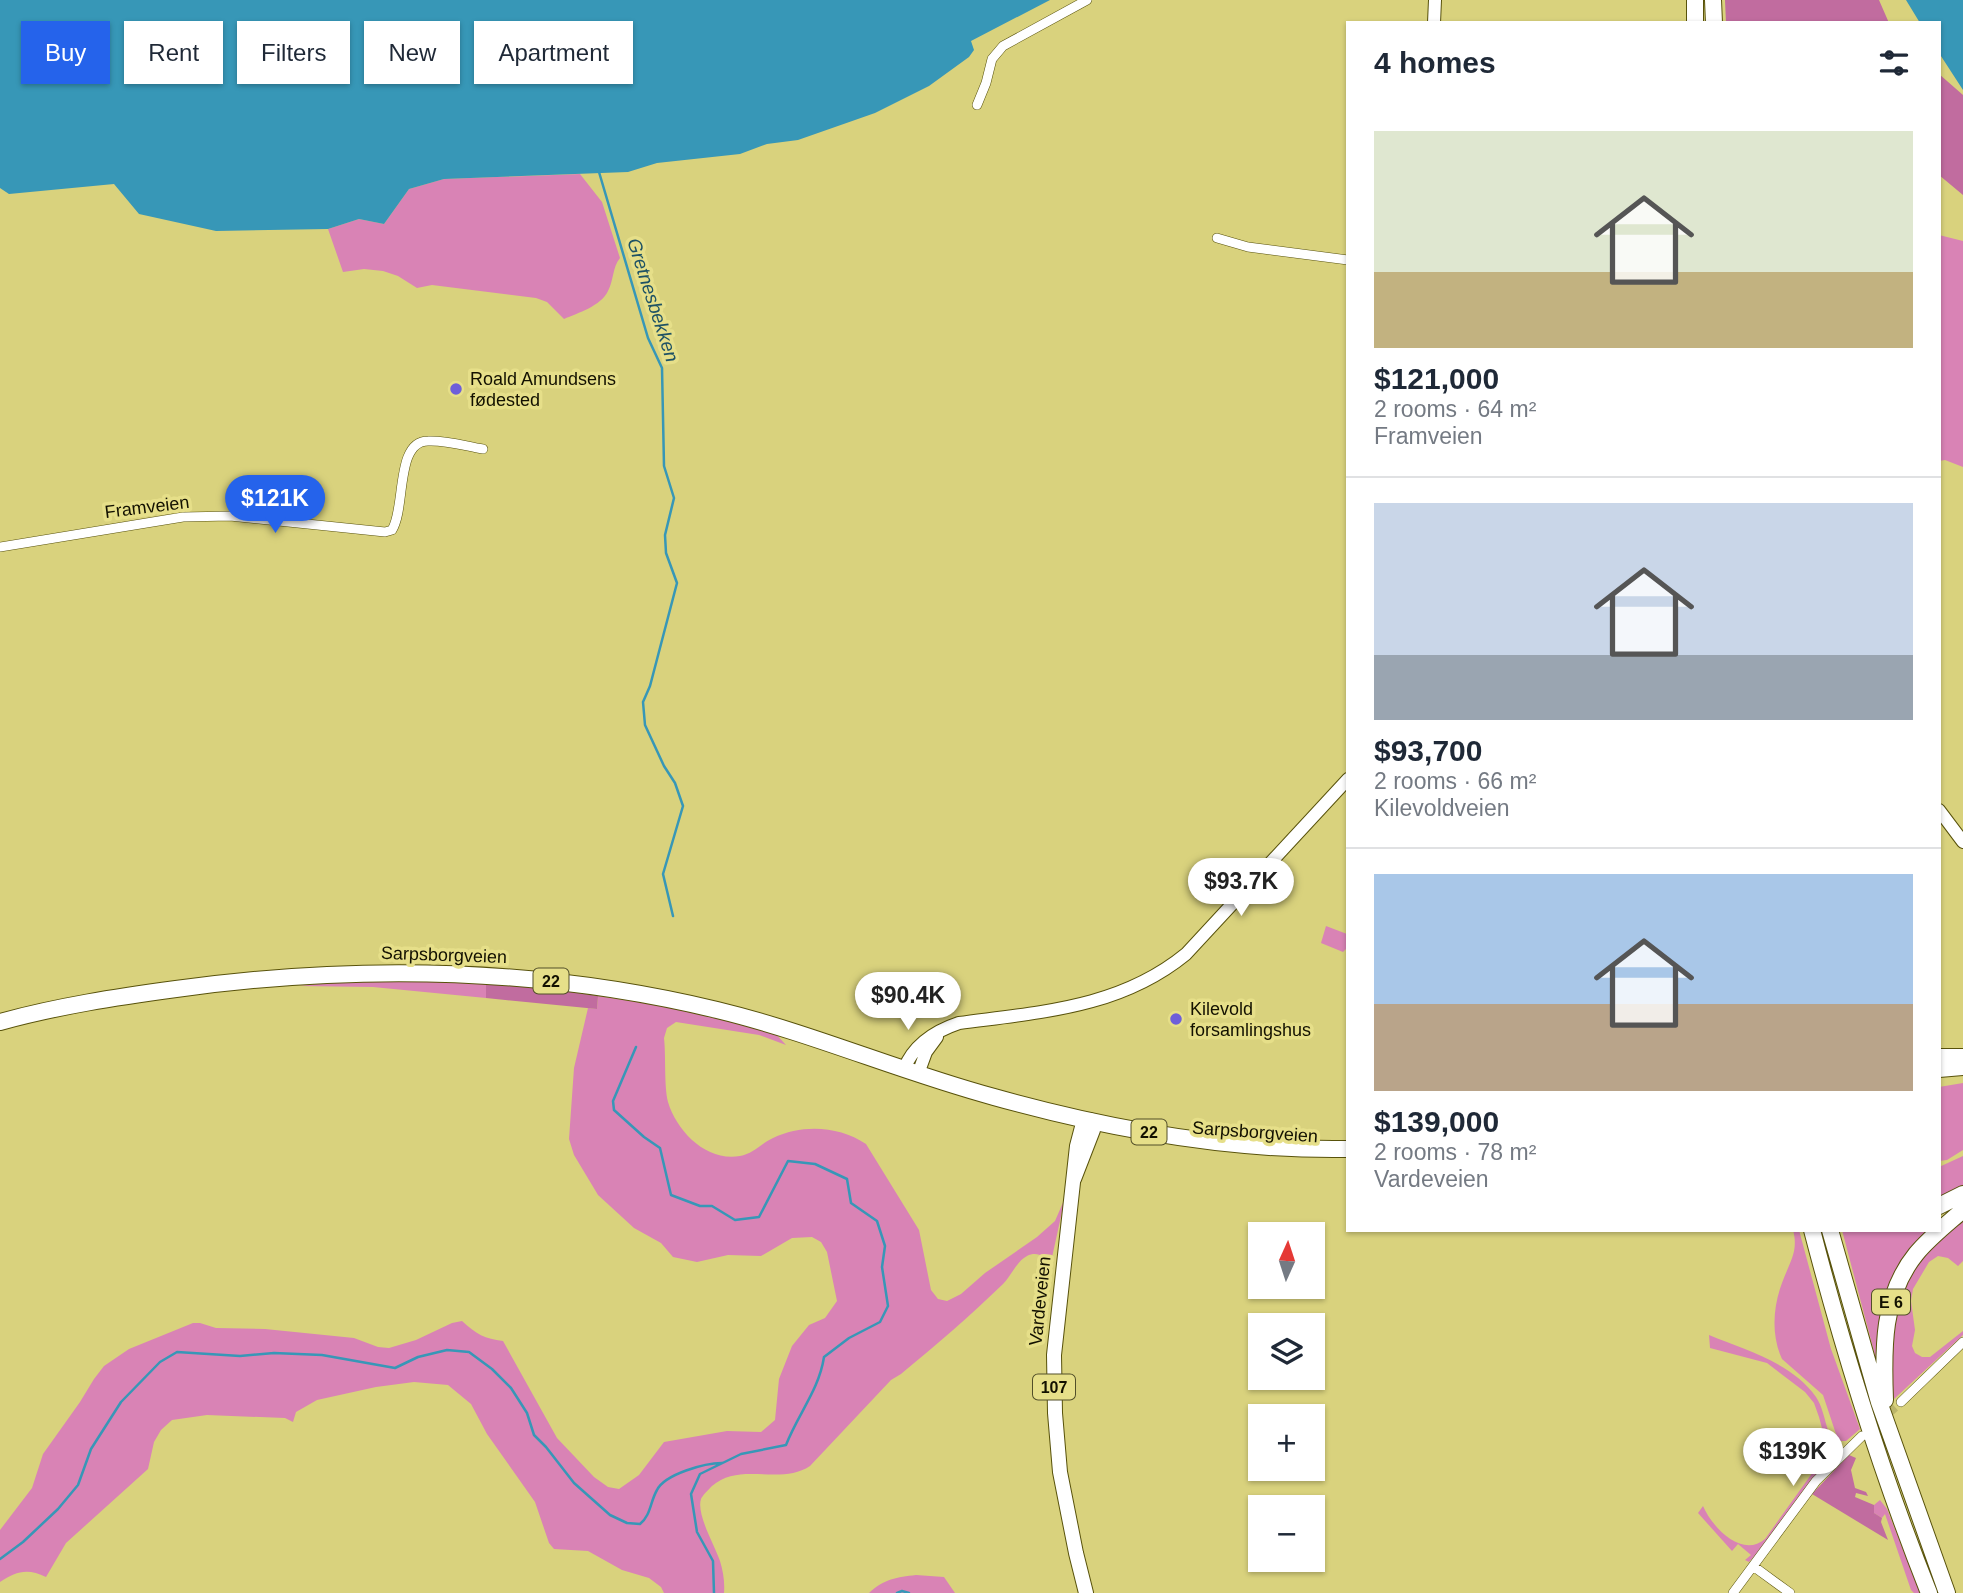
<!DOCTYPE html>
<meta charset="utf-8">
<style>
:root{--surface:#fff;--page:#f2f2f3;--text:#1f2937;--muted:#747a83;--line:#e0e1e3;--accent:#2563eb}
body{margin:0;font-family:Helvetica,sans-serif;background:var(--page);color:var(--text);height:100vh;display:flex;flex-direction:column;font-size:26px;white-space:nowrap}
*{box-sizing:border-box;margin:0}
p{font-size:23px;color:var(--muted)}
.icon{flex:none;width:38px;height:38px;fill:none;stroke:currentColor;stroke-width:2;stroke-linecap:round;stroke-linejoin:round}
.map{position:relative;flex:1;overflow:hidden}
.panel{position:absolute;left:1346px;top:21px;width:595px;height:1211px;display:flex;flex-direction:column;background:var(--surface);border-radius:0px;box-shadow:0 2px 5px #0004}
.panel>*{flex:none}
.hud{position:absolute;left:21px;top:21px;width:665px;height:63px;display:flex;gap:14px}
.needle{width:46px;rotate:3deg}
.buttons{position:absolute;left:1248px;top:1222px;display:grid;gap:14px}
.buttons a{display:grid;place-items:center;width:77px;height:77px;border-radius:0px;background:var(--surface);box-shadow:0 2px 5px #0004;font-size:35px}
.price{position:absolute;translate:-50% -60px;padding:0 16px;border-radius:24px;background:#fff;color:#222;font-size:23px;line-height:46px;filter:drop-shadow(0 2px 4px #0008)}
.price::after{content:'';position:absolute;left:50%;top:42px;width:21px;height:16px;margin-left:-10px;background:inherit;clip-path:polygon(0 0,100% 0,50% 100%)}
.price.selected{background:var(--accent);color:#fff}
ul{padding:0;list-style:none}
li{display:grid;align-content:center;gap:14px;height:371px;padding:0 28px}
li+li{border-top:2px solid var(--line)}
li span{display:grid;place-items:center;height:217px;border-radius:0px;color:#555}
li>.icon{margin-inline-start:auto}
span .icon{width:126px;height:126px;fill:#fffc;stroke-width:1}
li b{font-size:30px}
h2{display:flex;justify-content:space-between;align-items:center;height:84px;padding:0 28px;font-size:30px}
.chip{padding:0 24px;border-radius:0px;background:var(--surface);box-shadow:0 2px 5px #0004;font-size:24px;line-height:63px}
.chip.selected{background:var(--accent);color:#fff}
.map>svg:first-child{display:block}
</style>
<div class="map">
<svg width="1963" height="1593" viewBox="0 0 1963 1593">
<rect width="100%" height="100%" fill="#d9d27d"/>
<path fill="#d983b5" d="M 580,174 L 602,202 L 620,258 C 612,268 614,280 608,291 C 601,306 578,313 564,319 L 547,302 L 536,298 L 432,285 L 417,288 L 398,276 L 383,271 L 364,269 L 343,272 L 328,229 L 359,219 L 384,224 L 409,189 L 444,179 Z
M 1939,235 L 1963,241 L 1963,467 L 1945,460 L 1939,461 Z
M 1326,926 L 1347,934 L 1347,948 L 1343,952 L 1321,943 Z
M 371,978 L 486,984 L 486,998 L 373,987 L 299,986 Z
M 598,996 L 663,1006 L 774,1032 L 786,1045 L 759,1035 L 676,1022 L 667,1028 L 664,1038 C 666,1056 664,1086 668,1102 C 677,1132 707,1162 740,1156 C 753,1154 762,1143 773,1138 C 803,1124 839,1126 866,1144 L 919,1230 L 931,1290 L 938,1299 L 947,1301 L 961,1294 L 985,1273 L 1037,1237 L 1055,1221 L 1065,1198 L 1051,1262 C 1045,1256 1036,1251 1027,1256 C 1017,1261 1011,1276 1003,1284 C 970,1316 936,1345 901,1374 L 891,1380 L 810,1466 C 780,1486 740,1461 712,1486 C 709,1489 702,1496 701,1499 C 696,1514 715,1546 720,1561 C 723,1571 725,1582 724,1593 L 664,1593 L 661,1587 L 649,1578 L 622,1570 L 588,1551 L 554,1549 L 549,1543 L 535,1502 L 487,1434 L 471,1404 L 448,1385 L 414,1382 L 376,1387 L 317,1400 L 296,1412 L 293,1422 L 285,1418 L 207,1415 L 172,1420 L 161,1430 L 154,1442 L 148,1469 L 66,1543 L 46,1577 C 28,1568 16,1571 0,1582 L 0,1530 L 32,1488 L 43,1454 L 80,1402 L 94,1379 L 104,1366 L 129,1349 L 193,1323 L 200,1323 L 216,1328 L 265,1329 L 354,1338 L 378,1347 L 389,1348 L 416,1340 L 452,1323 L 462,1321 C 476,1334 485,1339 503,1341 L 557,1438 L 594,1477 L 608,1487 L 619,1489 L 639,1475 L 664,1442 L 727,1431 L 761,1432 L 775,1420 L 779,1379 L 792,1346 L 809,1325 L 825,1318 L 837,1301 L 827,1252 L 821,1242 L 812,1237 L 792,1238 L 761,1256 L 728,1255 L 697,1262 L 673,1257 L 661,1243 L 634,1228 L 598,1195 L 574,1155 L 569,1139 L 574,1068 L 588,1008 L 597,1009 Z
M 1963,1083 L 1963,1150 L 1947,1160 L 1939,1161 L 1939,1087 Z
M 1963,1156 L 1963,1188 L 1939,1202 L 1939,1167 Z
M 1963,1217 L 1963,1261 L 1958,1266 L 1948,1258 L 1938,1256 L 1929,1262 L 1913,1289 L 1911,1301 L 1915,1330 L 1912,1346 L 1915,1353 L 1922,1357 L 1930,1357 L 1963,1331 L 1963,1335 L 1894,1399 L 1889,1375 L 1892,1319 L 1915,1262 Z
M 1793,1230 L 1799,1230 L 1831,1349 L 1860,1429 L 1846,1441 L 1840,1441 L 1837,1437 L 1823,1395 L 1782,1359 C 1771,1335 1773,1307 1782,1283 C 1789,1263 1799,1252 1793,1230 Z
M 1842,1230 L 1935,1230 L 1910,1254 L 1878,1367 Z
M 1709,1335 C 1745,1350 1793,1363 1816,1397 C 1822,1406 1824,1417 1827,1427 C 1830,1438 1835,1448 1830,1459 L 1772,1537 L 1749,1562 L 1745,1560 L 1751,1555 L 1738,1544 L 1732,1551 L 1698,1513 L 1703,1506 C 1712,1527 1742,1559 1765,1539 L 1823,1458 L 1823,1432 L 1819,1417 L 1814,1403 L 1805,1392 L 1767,1363 L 1710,1348 Z
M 1880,1500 L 1887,1509 L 1920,1593 L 1914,1593 L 1911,1590 L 1885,1514 L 1882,1518 L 1874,1513 L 1874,1505 Z
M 916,1575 L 944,1577 L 955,1593 L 869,1593 C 884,1579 897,1577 916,1575 Z"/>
<path fill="#c16c9f" d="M 1725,0 L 1879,0 L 1889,23 L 1726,23 Z
M 1939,74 L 1963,95 L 1963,195 L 1939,175 Z
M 486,984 L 546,988 L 598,996 L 597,1009 L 486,998 Z
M 1849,1455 L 1856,1458 L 1851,1470 L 1855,1488 L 1866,1492 L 1868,1496 L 1856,1493 L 1855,1497 L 1874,1505 L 1874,1513 L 1882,1518 L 1881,1522 L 1888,1540 L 1812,1494 Z"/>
<path fill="#3797b7" d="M 0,0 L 1050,0 L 971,41 L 974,50 L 969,57 L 929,86 L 875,113 L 798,140 L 767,144 L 740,154 L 657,163 L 628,172 L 444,179 L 409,189 L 384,224 L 359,219 L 328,229 L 216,231 L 139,214 L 114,184 L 9,194 L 0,188 Z
M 1906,0 L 1963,0 L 1963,90 L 1939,53 L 1939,23 L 1920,23 Z"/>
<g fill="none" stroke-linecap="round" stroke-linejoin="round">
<path stroke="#3797b7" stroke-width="2.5" d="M 599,172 L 648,338 L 662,368 L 664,466 L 674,498 L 665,535 L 666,553 L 677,583 L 650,686 L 643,702 L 645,725 L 664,766 L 675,783 L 683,806 L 663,874 L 673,916
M 636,1047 L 613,1101 L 614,1110 L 644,1137 L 660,1148 L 671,1195 L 700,1206 L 712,1206 L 735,1220 L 759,1217 L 788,1161 L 815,1164 L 847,1179 L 851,1203 L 877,1221 L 885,1246 L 882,1267 L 888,1306 L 880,1322 L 849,1338 L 824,1357 C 819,1390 798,1414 786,1445 L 741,1454 L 700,1474 L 691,1494 L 697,1532 L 713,1561 L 714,1593
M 0,1559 L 23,1542 L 58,1509 L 78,1485 L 91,1449 L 121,1402 L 160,1362 L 177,1352 L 240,1356 L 274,1353 L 322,1355 L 395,1368 L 418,1357 L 447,1350 L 469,1352 L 492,1369 L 511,1388 L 527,1413 L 534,1435 L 546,1447 L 574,1483 L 610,1515 L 627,1523 L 640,1524 C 651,1515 650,1502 657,1490 C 665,1474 705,1463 722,1463
M 897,1593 L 902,1591 L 909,1593"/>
<path stroke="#bbb56a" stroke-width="9" stroke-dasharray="9 4.5" stroke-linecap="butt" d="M 1868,1431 L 1901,1402"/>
<defs>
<path id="street" d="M 977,105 L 986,83 L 992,59 L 1003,46 L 1087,0
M 1217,238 L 1248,247 L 1348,260
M 0,547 L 183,517 L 230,516 L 385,532 L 392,530 C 406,508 395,441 428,441 C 446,440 465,446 483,449
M 1901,1402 L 1963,1342
M 1753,1566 L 1790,1593
M 1733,1593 L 1816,1481 L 1862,1436"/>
<path id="secondary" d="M 1434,23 L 1435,0
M 1939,810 L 1963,842
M 904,1069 C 914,1044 935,1031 959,1023 C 1041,1012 1120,1008 1186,954 L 1348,779
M 918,1074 L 926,1052 L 937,1037"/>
<path id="primary" d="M 1074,1179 L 1093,1130 L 1090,1120 L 1082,1127 L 1077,1146 L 1054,1355 L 1055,1413 L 1060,1472 L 1076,1553 L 1086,1593"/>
<path id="highway" d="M 1695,0 L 1695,23
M 1713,0 L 1714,23
M 0,1022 C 58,1006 117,997 176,989 C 357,964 539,967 717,1010 C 812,1033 901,1072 994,1097 C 1108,1129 1228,1151 1348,1149
M 1939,1057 L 1963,1057
M 1939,1069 L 1963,1067
M 1939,1206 L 1963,1194
M 1812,1230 C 1844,1353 1882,1475 1929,1593
M 1830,1230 L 1879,1402 L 1947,1593
M 1885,1400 C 1883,1349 1882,1296 1916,1254 C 1929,1238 1947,1224 1963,1210"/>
</defs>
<use href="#street" stroke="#58520b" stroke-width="10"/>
<use href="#secondary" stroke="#58520b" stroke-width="14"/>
<use href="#primary" stroke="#58520b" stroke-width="16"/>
<use href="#highway" stroke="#58520b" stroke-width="18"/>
<use href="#street" stroke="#fff" stroke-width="9"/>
<use href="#secondary" stroke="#fff" stroke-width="12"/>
<use href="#primary" stroke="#fff" stroke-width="14"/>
<use href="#highway" stroke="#fff" stroke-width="16"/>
</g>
<g fill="#6e5fd9" stroke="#e6df89" stroke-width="2.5">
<circle cx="456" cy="389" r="7"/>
<circle cx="1176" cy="1019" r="7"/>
</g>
<g text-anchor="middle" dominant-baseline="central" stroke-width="7" stroke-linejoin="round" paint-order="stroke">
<g fill="#e6df89" stroke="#524f29" stroke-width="2">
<rect x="533.5" y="968.5" width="35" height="25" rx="5"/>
<rect x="1131.5" y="1119.5" width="35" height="25" rx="5"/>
<rect x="1872" y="1289.5" width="38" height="25" rx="5"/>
<rect x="1033" y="1374.5" width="42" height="25" rx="5"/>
</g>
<g font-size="16" font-weight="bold" fill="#131100">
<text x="551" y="981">22</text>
<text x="1149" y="1132">22</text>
<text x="1891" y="1302">E 6</text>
<text x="1054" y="1387">107</text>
</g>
<g font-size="18" fill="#131100" stroke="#e6df89" text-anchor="start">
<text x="470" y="379">Roald Amundsens<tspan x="470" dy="21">fødested</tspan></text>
<text x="1190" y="1009">Kilevold<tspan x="1190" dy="21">forsamlingshus</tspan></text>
</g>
<g font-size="18" fill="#131100" stroke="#e6df89">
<text transform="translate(147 507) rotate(-7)">Framveien</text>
<text transform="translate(444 955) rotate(2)">Sarpsborgveien</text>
<text transform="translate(1255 1132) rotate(4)">Sarpsborgveien</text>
<text transform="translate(1040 1301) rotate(-84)">Vardeveien</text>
</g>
<g font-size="19" font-style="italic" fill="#1f5264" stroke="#e6df89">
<text transform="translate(653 300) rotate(72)">Gretnesbekken</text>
</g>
</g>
</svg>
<div class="buttons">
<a><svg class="needle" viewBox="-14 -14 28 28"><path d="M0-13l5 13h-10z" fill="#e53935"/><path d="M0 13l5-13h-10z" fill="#747a83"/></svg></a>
<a><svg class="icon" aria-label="layers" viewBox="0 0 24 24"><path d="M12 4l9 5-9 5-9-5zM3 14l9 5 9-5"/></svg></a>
<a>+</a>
<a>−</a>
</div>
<b class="price selected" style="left:275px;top:535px">$121K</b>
<b class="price" style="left:1241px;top:918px">$93.7K</b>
<b class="price" style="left:908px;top:1032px">$90.4K</b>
<b class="price" style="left:1793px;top:1488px">$139K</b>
<div class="hud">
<a class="chip selected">Buy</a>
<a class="chip">Rent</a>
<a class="chip">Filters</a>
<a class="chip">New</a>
<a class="chip">Apartment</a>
</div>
<section class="panel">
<h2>4 homes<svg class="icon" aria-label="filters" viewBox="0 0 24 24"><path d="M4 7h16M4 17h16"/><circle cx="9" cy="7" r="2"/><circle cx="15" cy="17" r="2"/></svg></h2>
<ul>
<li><span style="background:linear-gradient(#dfe7d0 65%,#c2b280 0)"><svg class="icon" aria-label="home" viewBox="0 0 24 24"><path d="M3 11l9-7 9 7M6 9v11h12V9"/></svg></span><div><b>$121,000</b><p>2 rooms · 64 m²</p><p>Framveien</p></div></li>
<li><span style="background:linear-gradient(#c9d6e8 70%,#9aa5b1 0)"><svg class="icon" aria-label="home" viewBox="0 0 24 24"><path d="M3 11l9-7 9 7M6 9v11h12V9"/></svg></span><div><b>$93,700</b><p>2 rooms · 66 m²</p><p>Kilevoldveien</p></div></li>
<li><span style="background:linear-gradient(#a9c7e8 60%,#b9a48a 0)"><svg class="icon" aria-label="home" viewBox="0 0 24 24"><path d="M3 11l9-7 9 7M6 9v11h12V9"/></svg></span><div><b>$139,000</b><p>2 rooms · 78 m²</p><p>Vardeveien</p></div></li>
</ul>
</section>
</div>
